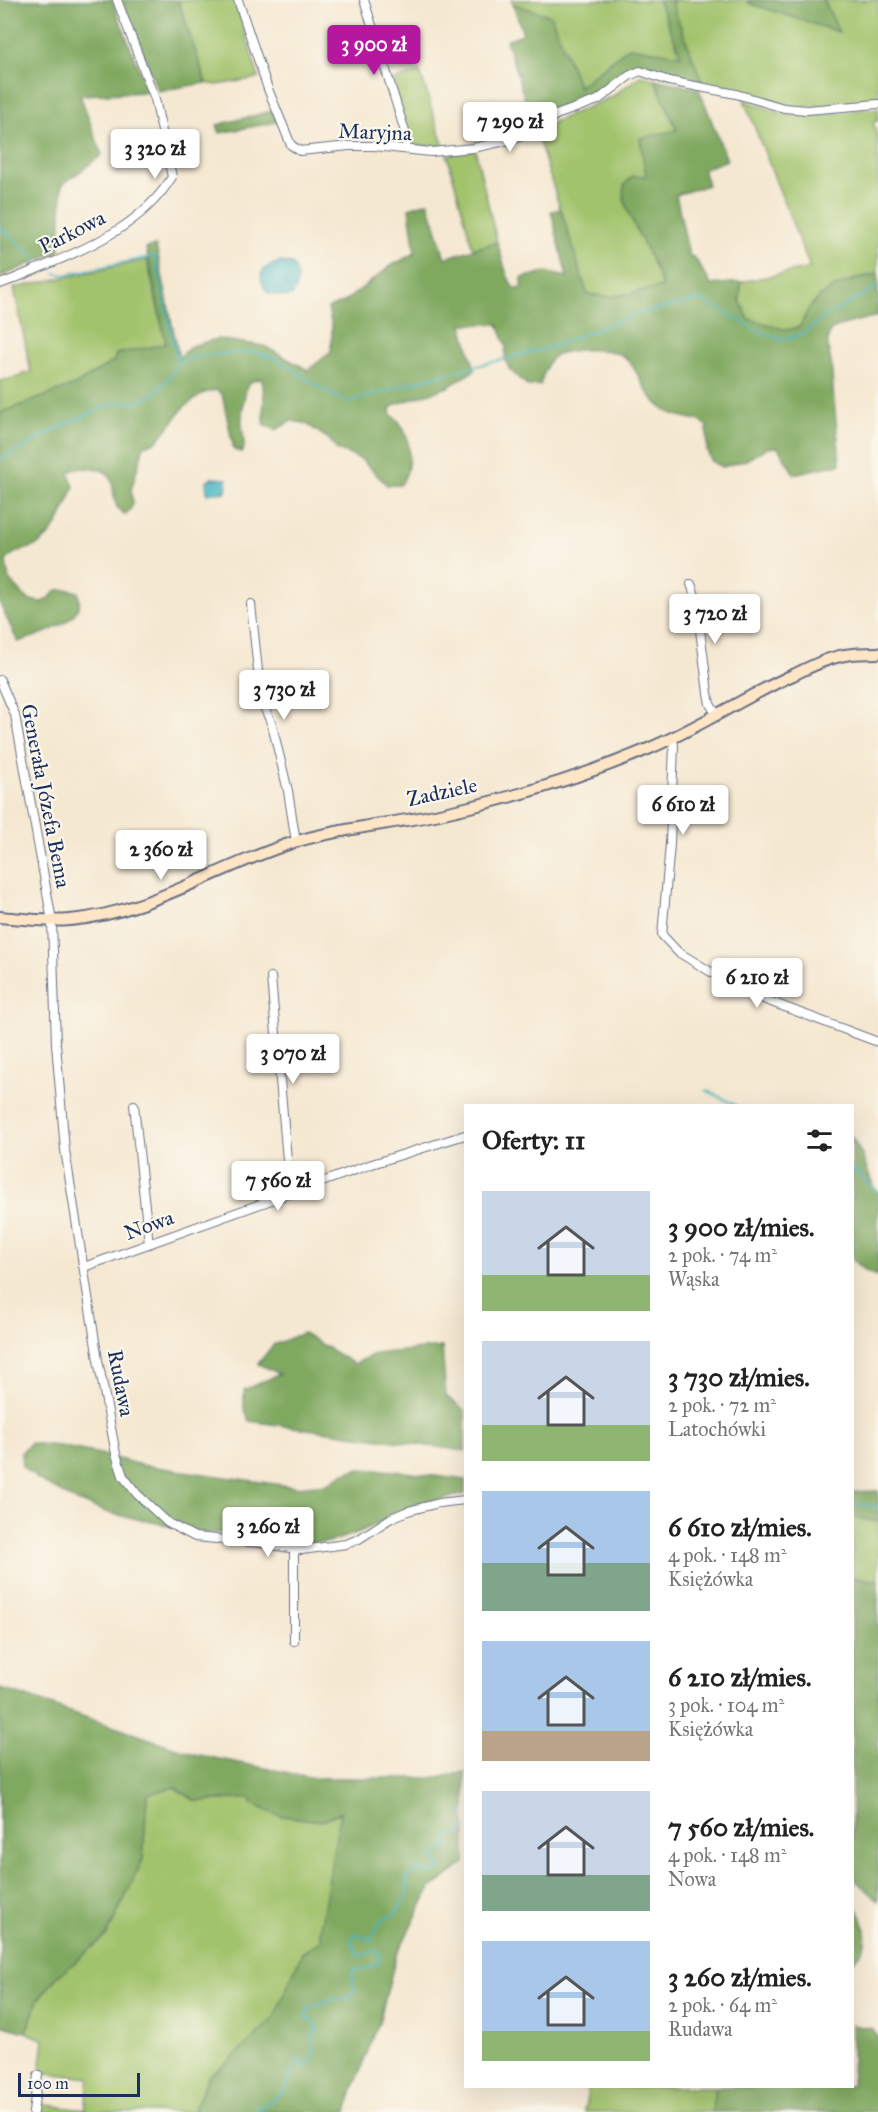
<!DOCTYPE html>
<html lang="pl">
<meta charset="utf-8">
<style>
:root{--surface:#fff;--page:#f2f2f2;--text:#222;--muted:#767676;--accent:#b5179e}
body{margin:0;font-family:"IM FELL Great Primer",serif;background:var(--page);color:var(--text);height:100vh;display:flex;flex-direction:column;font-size:22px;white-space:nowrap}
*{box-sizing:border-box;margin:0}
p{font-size:20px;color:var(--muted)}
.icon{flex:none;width:33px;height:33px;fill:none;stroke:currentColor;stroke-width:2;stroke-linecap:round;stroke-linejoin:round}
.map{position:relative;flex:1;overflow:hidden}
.panel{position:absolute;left:464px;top:1104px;width:390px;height:984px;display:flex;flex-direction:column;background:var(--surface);border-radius:0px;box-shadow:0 6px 24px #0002}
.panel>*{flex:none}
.scale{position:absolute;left:18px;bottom:15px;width:122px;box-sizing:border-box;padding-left:6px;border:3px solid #1b2f5e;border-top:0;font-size:16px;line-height:21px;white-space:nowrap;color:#1b2f5e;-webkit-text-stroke:4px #fbf7ec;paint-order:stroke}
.price{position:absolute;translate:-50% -51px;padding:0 14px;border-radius:6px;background:#fff;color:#222;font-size:20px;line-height:39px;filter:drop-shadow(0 2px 3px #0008)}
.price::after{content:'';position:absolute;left:50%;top:36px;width:18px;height:14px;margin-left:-9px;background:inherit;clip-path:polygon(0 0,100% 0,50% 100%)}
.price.current{background:var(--accent);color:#fff}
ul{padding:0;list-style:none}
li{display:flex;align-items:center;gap:18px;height:150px;padding:0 18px}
li span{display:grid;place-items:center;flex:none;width:168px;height:120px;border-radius:0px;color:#555}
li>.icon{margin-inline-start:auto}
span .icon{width:72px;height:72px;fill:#fffc;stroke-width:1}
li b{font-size:26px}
h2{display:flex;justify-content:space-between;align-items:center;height:72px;padding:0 18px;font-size:26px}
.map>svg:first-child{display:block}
</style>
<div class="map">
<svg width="878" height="2112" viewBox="0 0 878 2112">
<rect width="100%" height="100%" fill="#fbf7ec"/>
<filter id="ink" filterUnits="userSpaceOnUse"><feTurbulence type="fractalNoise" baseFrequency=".0167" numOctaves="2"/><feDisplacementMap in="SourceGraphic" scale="12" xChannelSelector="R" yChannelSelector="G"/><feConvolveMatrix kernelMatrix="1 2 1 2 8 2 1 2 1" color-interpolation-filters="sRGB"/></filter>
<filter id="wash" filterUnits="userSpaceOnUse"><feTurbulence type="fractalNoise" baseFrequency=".008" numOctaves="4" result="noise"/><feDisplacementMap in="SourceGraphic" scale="24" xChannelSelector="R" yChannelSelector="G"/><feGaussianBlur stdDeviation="1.35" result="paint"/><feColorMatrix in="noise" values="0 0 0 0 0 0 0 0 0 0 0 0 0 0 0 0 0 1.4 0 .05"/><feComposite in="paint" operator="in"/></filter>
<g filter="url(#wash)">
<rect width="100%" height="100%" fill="#f5e8d1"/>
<path fill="#a1c36c" stroke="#5e7965" stroke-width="1.5" d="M 178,0 L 235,0 L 259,78 L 217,85 L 206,83 Z
M 511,0 L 658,0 L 682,56 L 629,47 L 578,87 L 551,16 L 513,4 Z
M 676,0 L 754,0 L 749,2 L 838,32 L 824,0 L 878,0 L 878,99 L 828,106 L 793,107 L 702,82 L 671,1 Z
M 420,72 L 444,147 L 411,145 L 392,81 Z
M 640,76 L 655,79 L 677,131 L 646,176 L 624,199 C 636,229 652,256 662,287 C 638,292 612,301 587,294 L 537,135 L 554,122 L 613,96 Z
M 744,100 L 783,114 L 800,116 L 878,108 L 878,121 L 873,122 L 878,138 L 878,274 L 857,278 L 812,304 L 800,327 L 787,330 L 749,319 L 740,301 L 741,282 L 810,268 Z
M 475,149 L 497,242 L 473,249 L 447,155 Z
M 147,260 L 166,344 L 116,354 L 114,361 L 75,385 L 0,413 L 0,381 L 22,376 L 22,374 L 31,372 L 14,288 Z
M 852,1517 L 878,1521 L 878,1581 L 852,1577 Z
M 174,1787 L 196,1801 L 252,1798 L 277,1815 L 321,1821 L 341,1812 L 320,1931 L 322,1940 L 302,1953 L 274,2018 L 225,2065 L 209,2075 L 193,2112 L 37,2112 L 39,2104 L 85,2110 L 89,2078 L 40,2072 L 44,2040 L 26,2032 L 38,2000 L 57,1977 L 107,1935 L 143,1859 L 147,1794 Z
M 589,2087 L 715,2087 L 712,2112 L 584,2112 Z"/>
<path fill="#80a960" stroke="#4e6c5f" stroke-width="1.5" d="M 0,0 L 112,0 L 141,74 L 146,92 L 80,95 L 102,155 L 62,185 L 60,251 L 0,277 Z
M 121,0 L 178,0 L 206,83 L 158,91 Z
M 658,0 L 676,0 L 671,2 L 702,82 L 669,76 L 645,63 L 626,70 L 595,96 L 547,115 L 534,128 L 506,40 L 523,34 L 513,4 L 551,16 L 579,87 L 629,47 L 681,55 Z
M 754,0 L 824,0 L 839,32 L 748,3 Z
M 655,79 L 699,89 L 727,160 L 703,169 L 708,185 L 676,195 L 689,255 L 695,258 L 711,285 L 741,282 L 740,301 L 749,319 L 787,330 L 800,327 C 803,320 806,312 811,306 C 825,286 856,278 878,274 L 878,316 L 842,325 L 830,331 C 824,350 832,354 832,371 C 833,402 838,433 840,464 L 794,474 L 778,447 L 767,448 L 746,460 L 723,467 L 712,462 L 707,451 L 707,426 C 693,414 681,421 665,410 C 625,381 649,344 579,350 C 549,352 549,359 540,385 L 528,386 L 510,370 L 505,359 L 506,346 L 498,324 L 462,324 L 475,370 L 448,387 L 394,405 L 390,409 L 391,415 C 412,427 414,468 400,485 L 387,485 L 361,459 L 337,450 L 330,440 L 305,423 L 291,421 L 276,430 L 265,425 C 261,409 267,393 261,378 L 248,383 C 244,396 241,413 242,427 C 243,438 246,440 243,452 L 234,450 L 222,394 L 216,390 L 204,393 L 184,407 L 160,438 L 155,442 L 144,446 L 131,490 L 133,504 L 130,510 L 125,514 C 102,503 129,468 87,468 C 80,468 75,468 69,473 L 74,487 C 65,508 59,530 39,544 C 27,552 13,548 6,562 L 9,580 L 29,600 L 42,602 L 48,599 L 57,590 L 71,590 L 78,592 C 89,621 38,636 18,642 L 0,604 L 0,413 L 75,385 L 114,361 L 116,354 L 166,344 L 146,248 L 156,246 L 179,358 L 191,346 L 217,339 L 264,346 L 308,370 L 331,352 L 332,327 L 328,308 L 344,302 L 391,266 L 415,253 L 409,208 L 428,202 L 445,258 L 497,242 L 507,275 L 514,289 L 522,288 L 522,278 L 545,272 L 567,277 L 551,211 L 561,209 L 587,294 L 610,297 L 662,287 C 657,263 618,206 624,187 C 625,183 630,179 633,176 L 646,176 L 640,138 L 677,130 Z
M 272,111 L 277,122 L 220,133 L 217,125 Z
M 852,1138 L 861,1153 L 873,1186 L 878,1192 L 878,1276 L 866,1271 L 852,1259 Z
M 303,1333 L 354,1364 L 375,1354 L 442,1347 L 446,1396 L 465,1411 L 465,1451 L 250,1421 L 244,1409 L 244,1390 L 280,1374 L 258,1364 L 273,1345 Z
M 30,1443 L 59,1446 L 100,1454 L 141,1465 L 296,1487 L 327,1484 L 342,1474 L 357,1469 L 397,1471 L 465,1480 L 465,1494 L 422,1503 L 403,1510 L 362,1531 L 330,1542 L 286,1544 L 221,1533 L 204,1533 L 109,1513 L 74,1500 L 36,1478 L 22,1466 L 21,1453 Z
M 878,1491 L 878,1522 L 852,1517 L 852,1492 Z
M 852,1577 L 878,1581 L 878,1901 L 852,1877 Z
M 0,1688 L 194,1754 L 314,1778 L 432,1778 L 465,1772 L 465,1863 L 430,1889 L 396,1956 L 379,2023 L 353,2089 L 347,2112 L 193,2112 L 209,2075 L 225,2065 L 274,2018 L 302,1953 L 322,1940 L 320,1931 L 340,1812 L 321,1821 L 277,1815 L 252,1804 L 252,1798 L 196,1801 L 174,1787 L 147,1794 L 143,1859 L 107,1935 L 57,1977 L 38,2000 L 26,2032 L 0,2025 Z
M 852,1901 C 861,1911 869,1932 864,1947 C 862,1952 855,1959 852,1963 Z
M 852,2023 L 852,2025 L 873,2029 L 878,2037 L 878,2112 L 712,2112 L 715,2087 L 852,2086 Z"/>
<path fill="#46b5c1" stroke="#307290" stroke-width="1.5" d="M 281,262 L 292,264 C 299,274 299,284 293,295 L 286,297 L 268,293 C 255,276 261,266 281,262 Z
M 211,478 L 227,479 L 226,492 L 207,494 L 206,481 Z"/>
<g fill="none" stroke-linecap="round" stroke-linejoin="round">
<path stroke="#46b5c1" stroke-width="2" d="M 0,227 L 37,260
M 55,273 L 64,275 L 155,256 L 178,363
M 0,460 L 64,425 L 114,403 L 129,402 L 138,403 L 152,395 L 167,381 L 178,363 L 200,355 L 255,352 L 273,358 L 291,368 L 325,391 L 348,402 L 422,380 L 555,346 L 630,316 L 696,300 L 709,303 L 758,331 L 782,340 L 805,333 L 822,318 L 878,287
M 706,1090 L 737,1106
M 852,1168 L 878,1192
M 852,1503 L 878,1507
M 465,1810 L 465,1819
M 256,2112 L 259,2107 C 267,2105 282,2094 287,2086 C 292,2076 289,2070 299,2059 L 305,2068 C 316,2056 316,2050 311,2035 L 319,2029 L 314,2023 L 306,2018 L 308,2009 L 330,1999 L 348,1999 L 354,1990 L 352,1972 L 356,1969 L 365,1969 L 378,1964 L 380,1956 L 377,1951 L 372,1951 L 364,1956 L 357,1954 L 351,1941 L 356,1934 L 371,1940 L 381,1920 L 395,1914 L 408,1895 L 406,1878 L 417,1869 L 427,1874 L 443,1868 L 432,1858 L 446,1847 L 447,1837 L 460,1834 L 465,1826"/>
</g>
</g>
<g filter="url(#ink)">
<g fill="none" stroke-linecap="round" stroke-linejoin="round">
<defs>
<path id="street" d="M 238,0 L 268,89 L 291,145 L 300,151 L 349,146 L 374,146 L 431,152 L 473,148 L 510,140 L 528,134 L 556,115 L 598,100 L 629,76 L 640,71 L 669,81 L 736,94 L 784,108 L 807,110 L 878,104
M 364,0 L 407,138 L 406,149
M 0,284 C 15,279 29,272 44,266 C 91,247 144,223 172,177 L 155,99 L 117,0
M 691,584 L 696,598 L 708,693 L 710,704 L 717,715
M 251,604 L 261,700 L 272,725 L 288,791 L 296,842
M 0,680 L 15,715 L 52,921 L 56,1044 L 65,1150 L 98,1360 L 116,1454 L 123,1476 L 137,1494 L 168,1523 L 195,1537 L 260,1543 L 302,1550 L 346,1544 L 359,1539 L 391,1518 L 408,1511 L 439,1503 L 465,1500
M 673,738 L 674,746 L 670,844 L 662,935 L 678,952 L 711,972 L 766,1000 L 878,1042
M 271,977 L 290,1194
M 134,1105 L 149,1244
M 84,1267 L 372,1164 L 465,1135
M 294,1641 L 294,1549
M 33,2112 L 38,2075"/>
<path id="secondary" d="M 0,917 C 23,919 47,922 70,920 C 151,913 221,864 298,841 C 343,828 389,824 435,815 C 505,800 582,777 648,749 C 699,728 744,697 793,675 C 810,667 827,658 845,655 C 856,653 867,653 878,653"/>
</defs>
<use href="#street" stroke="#677086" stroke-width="10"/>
<use href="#secondary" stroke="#677086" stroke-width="14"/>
<use href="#street" stroke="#fff" stroke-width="8"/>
<use href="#secondary" stroke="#fee5c5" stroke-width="10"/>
</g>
</g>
<g text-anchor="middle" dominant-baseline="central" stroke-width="4.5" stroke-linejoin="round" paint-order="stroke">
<g font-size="21" fill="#1b2f5e" stroke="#fbf7ec">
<text transform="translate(375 132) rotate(2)">Maryjna</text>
<text transform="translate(72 232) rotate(-27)">Parkowa</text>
<text transform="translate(442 792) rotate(-12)">Zadziele</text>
<text transform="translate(46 796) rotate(79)">Generała Józefa Bema</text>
<text transform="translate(149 1225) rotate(-20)">Nowa</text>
<text transform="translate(121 1383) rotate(79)">Rudawa</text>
</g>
</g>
</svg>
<div class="scale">100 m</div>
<b class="price current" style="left:374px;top:76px">3 900 zł</b>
<b class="price" style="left:510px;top:153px">7 290 zł</b>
<b class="price" style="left:155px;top:180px">3 320 zł</b>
<b class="price" style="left:715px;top:645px">3 720 zł</b>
<b class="price" style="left:284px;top:721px">3 730 zł</b>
<b class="price" style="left:683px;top:836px">6 610 zł</b>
<b class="price" style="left:161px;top:881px">2 360 zł</b>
<b class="price" style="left:757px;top:1009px">6 210 zł</b>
<b class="price" style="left:293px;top:1085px">3 070 zł</b>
<b class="price" style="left:278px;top:1212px">7 560 zł</b>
<b class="price" style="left:268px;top:1558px">3 260 zł</b>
<section class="panel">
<h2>Oferty: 11<svg class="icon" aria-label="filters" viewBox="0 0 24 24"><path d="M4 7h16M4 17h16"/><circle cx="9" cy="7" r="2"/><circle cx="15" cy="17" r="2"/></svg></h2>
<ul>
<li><span style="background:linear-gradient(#c9d6e8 70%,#8fb573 0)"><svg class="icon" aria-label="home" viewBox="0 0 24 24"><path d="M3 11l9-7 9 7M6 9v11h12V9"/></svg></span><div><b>3 900 zł/mies.</b><p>2 pok. · 74 m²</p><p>Wąska</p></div></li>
<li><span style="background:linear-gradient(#c9d6e8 70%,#8fb573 0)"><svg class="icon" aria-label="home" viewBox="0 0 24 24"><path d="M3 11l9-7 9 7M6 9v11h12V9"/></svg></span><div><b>3 730 zł/mies.</b><p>2 pok. · 72 m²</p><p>Latochówki</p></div></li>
<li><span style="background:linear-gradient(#a9c7e8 60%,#7fa58c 0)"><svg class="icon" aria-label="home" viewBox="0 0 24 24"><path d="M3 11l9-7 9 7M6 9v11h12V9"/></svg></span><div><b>6 610 zł/mies.</b><p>4 pok. · 148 m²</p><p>Księżówka</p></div></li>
<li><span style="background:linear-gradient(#a9c7e8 75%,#b9a48a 0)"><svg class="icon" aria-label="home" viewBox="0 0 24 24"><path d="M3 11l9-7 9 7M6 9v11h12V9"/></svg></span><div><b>6 210 zł/mies.</b><p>3 pok. · 104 m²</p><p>Księżówka</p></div></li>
<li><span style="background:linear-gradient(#c9d6e8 70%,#7fa58c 0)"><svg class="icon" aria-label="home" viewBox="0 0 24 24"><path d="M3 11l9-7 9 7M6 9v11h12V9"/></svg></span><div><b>7 560 zł/mies.</b><p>4 pok. · 148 m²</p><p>Nowa</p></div></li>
<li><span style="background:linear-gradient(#a9c7e8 75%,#8fb573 0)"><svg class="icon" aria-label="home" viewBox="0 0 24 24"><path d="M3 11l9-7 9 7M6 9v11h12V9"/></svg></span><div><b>3 260 zł/mies.</b><p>2 pok. · 64 m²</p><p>Rudawa</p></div></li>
</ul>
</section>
</div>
